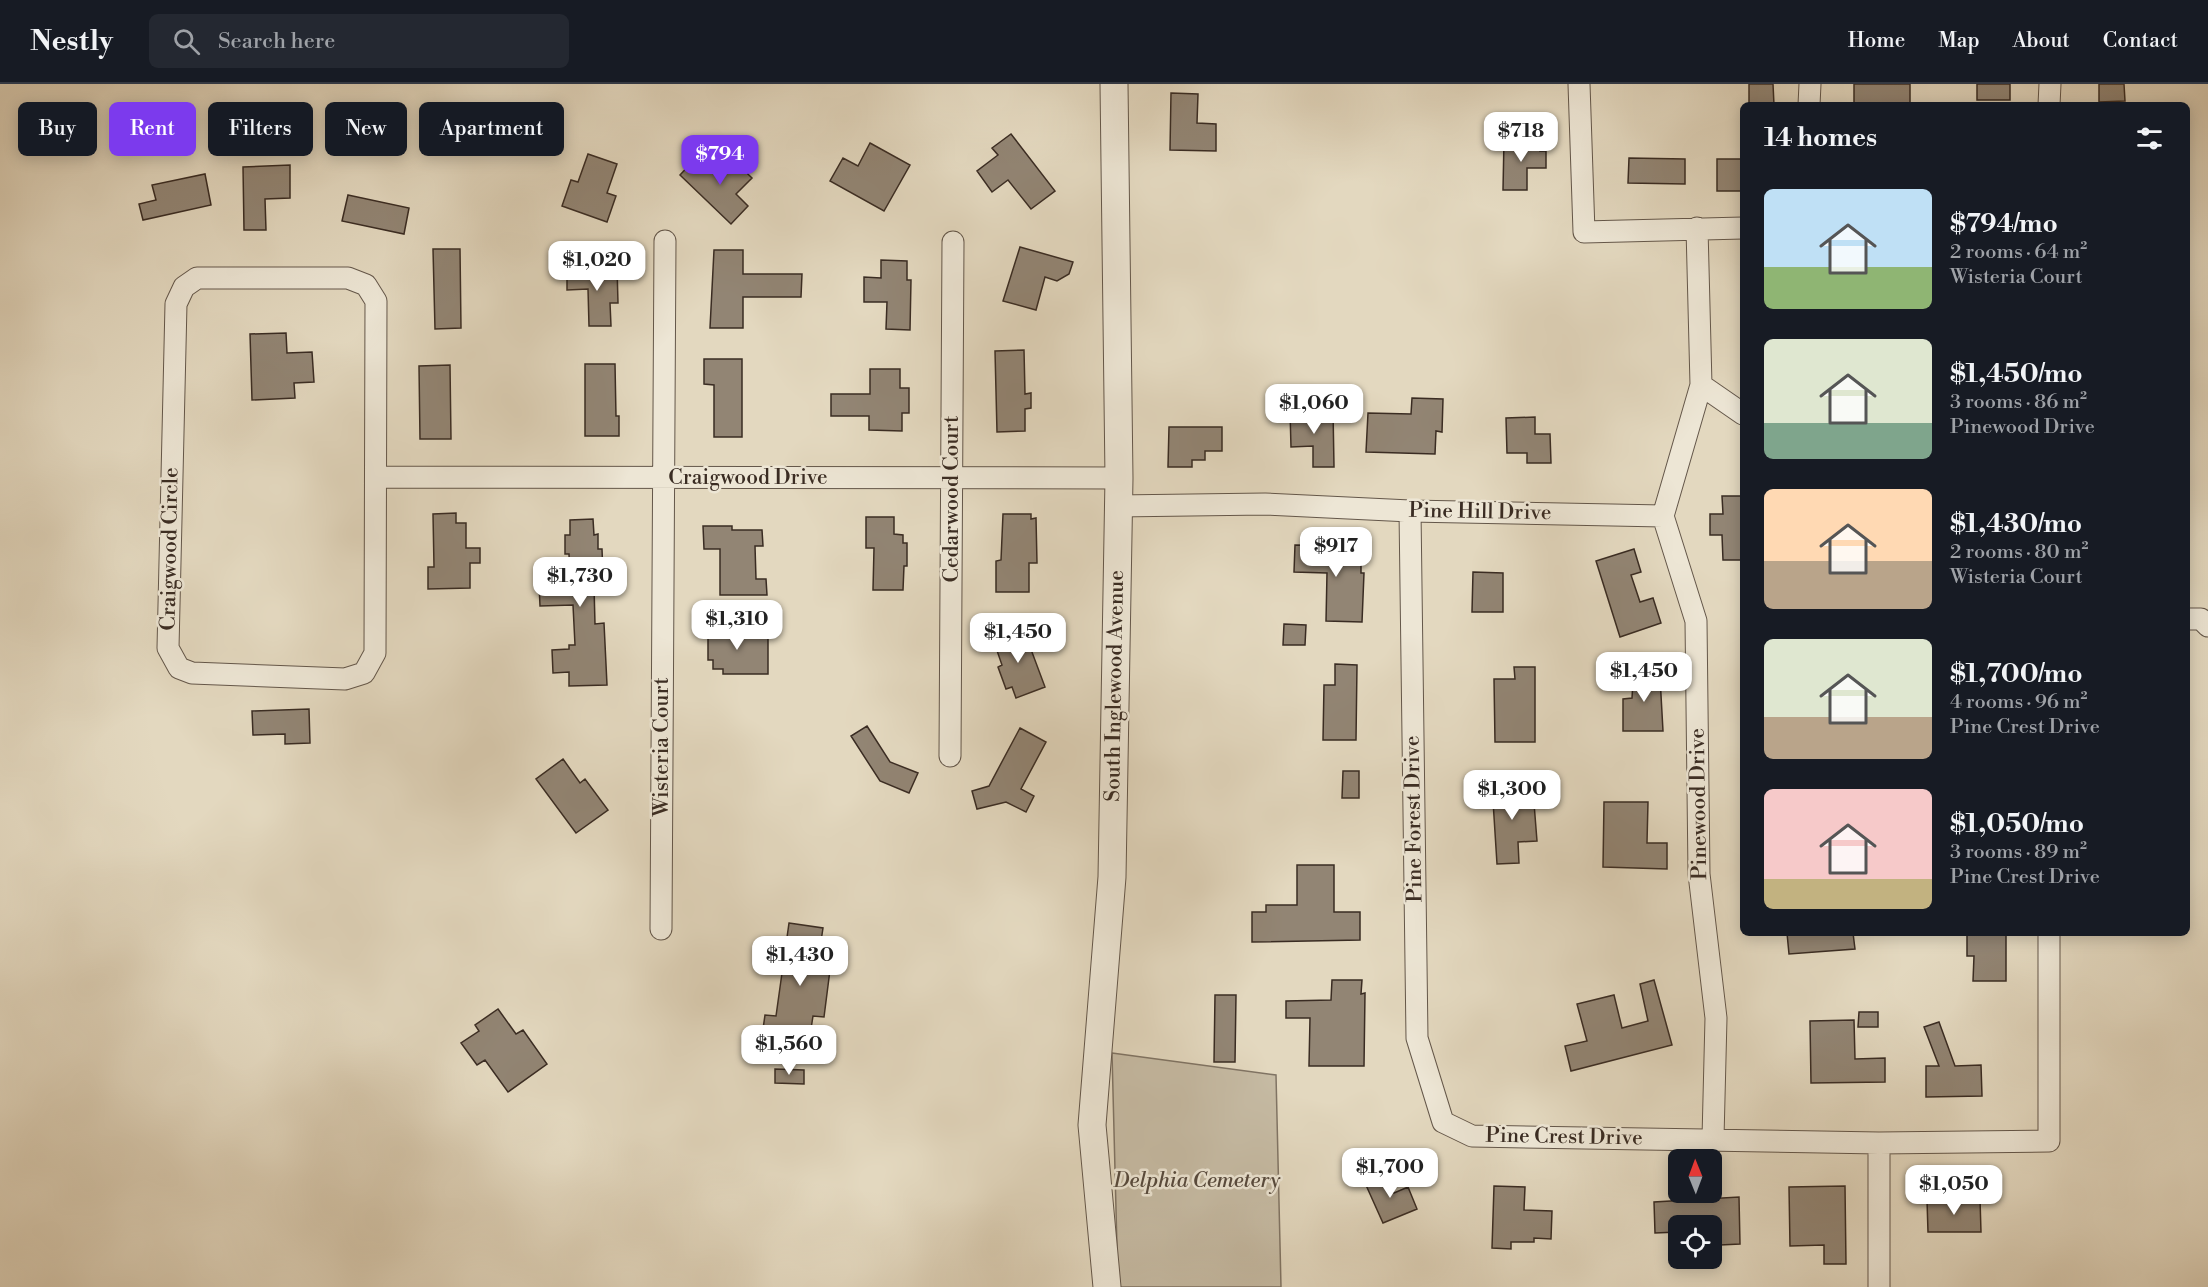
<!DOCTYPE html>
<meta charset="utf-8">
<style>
:root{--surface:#171b24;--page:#242831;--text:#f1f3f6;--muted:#9ea1a6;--line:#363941;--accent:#7c3aed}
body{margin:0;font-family:"Libre Bodoni",serif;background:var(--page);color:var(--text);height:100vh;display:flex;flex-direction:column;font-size:22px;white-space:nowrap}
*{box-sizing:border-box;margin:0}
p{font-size:20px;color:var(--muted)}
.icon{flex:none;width:33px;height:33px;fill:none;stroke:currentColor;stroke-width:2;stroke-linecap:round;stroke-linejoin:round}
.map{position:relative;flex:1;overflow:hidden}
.side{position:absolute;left:1740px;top:18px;width:450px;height:834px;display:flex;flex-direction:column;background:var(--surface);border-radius:9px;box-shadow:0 3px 15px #0003}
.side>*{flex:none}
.hud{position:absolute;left:18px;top:18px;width:570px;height:54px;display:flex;gap:12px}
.needle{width:39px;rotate:359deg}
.tools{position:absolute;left:1668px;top:1065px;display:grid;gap:12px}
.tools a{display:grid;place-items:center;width:54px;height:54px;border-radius:9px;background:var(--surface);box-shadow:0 3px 15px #0003;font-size:30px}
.price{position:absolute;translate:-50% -51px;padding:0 14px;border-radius:12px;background:#fff;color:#222;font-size:20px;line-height:39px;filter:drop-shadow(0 2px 3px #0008)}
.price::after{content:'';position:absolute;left:50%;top:36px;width:18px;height:14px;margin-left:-9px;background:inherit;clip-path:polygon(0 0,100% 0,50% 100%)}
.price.selected{background:var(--accent);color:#fff}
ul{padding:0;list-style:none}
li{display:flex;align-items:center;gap:18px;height:150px;padding:0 24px}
li span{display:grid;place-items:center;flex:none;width:168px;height:120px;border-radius:9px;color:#555}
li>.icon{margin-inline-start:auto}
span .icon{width:72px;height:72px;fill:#fffc;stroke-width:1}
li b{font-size:26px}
h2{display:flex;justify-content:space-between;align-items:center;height:72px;padding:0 24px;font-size:26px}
.tag{padding:0 21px;border-radius:9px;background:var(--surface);box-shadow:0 3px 15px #0003;font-size:21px;line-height:54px}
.tag.selected{background:var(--accent);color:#fff}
header{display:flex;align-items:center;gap:36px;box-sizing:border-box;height:84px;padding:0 30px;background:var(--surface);border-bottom:2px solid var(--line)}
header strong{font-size:28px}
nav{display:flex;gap:33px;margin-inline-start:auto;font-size:21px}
.search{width:420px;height:54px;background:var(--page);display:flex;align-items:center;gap:15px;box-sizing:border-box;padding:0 21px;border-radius:9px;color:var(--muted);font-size:22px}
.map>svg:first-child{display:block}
</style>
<header>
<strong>Nestly</strong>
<div class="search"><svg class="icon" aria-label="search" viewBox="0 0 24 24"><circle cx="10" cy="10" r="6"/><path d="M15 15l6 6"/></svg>Search here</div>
<nav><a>Home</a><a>Map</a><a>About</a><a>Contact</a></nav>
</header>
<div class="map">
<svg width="2208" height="1203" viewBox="0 0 2208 1203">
<rect width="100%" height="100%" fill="#e3d8bf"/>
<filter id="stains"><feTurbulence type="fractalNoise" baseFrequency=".00333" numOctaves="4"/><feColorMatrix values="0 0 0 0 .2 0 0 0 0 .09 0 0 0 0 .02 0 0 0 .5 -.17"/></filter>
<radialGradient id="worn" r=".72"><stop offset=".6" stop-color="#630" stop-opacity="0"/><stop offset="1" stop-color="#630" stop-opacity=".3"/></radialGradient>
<path fill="#c6bba4" stroke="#807464" stroke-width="1.5" d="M 1112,969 L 1276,991 L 1281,1203 L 1118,1203 Z"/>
<path fill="#928574" stroke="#3a2c23" stroke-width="1.5" d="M 1749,0 L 1773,0 L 1774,21 L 1749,21 Z
M 1854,0 L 1910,0 L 1910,21 L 1854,21 Z
M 1977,0 L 2010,0 L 2010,16 L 1977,16 Z
M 2099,0 L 2124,0 L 2125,17 L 2099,18 Z
M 1171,9 L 1198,10 L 1197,39 L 1216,40 L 1216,67 L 1170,66 Z
M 1011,50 L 1055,107 L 1031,125 L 1008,96 L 992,108 L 977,87 L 998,71 L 992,64 Z
M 1504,56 L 1541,57 L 1540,67 L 1546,67 L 1546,84 L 1527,84 L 1527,106 L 1503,106 Z
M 870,59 L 910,81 L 884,127 L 830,97 L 843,74 L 858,82 Z
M 588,70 L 617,80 L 607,109 L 616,112 L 607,138 L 562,122 L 571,96 L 578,98 Z
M 728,71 L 752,94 L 736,110 L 748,122 L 731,140 L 680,91 L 696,74 L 711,88 Z
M 1629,74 L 1685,75 L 1685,100 L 1628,99 Z
M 1717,75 L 1743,75 L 1743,107 L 1717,107 Z
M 290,81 L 290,114 L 265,115 L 266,146 L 244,146 L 243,83 Z
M 205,90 L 211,121 L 143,136 L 139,120 L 156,116 L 152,101 Z
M 348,111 L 409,124 L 404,150 L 342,137 Z
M 1020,163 L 1073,178 L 1069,190 L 1057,197 L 1045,193 L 1036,226 L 1003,217 Z
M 433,165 L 460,165 L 461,244 L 435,245 Z
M 714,166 L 743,166 L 743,190 L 802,190 L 801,213 L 743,213 L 743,244 L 710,244 Z
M 881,176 L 907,177 L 907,196 L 911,196 L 910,246 L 886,245 L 887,218 L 864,218 L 864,193 L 881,194 Z
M 617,183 L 618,219 L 610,219 L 611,242 L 589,242 L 588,205 L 567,206 L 567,188 L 589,187 L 588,184 Z
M 286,249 L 287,269 L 312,268 L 314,298 L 294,299 L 295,314 L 252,316 L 250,250 Z
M 1024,266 L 1025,310 L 1031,309 L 1031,324 L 1025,325 L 1025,347 L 997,348 L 995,267 Z
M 704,275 L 742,275 L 742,353 L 714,353 L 714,301 L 704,300 Z
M 585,280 L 615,280 L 616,332 L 619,332 L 619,352 L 585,352 Z
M 450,281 L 451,355 L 420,355 L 419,282 Z
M 870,285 L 900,285 L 900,304 L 909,304 L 909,329 L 902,329 L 902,347 L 869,346 L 869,332 L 831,332 L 831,310 L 870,310 Z
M 1412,314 L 1443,315 L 1442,348 L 1436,347 L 1435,370 L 1366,368 L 1368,329 L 1411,330 Z
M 1333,326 L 1334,383 L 1313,383 L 1313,362 L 1291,363 L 1290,327 Z
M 1535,333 L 1535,350 L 1550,350 L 1551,379 L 1527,379 L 1527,369 L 1507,369 L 1506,334 Z
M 1169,343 L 1222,343 L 1222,367 L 1205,367 L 1205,376 L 1192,376 L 1192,383 L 1168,383 Z
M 1722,412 L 1743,412 L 1743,476 L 1723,476 L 1722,451 L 1710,451 L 1710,430 L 1723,430 Z
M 456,429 L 456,439 L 466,439 L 466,464 L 480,464 L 480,479 L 470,479 L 470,504 L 428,505 L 428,483 L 434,483 L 433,430 Z
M 1003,430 L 1031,430 L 1031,435 L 1036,434 L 1037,479 L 1029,479 L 1029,508 L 996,508 L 996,477 L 1001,476 Z
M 866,433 L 894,433 L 894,450 L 903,451 L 903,459 L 907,459 L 907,482 L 904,482 L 903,506 L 873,506 L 874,464 L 866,464 Z
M 593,435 L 594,451 L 598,450 L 598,465 L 602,465 L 603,491 L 599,491 L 599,502 L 594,502 L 595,540 L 604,539 L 607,601 L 569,602 L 569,588 L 553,589 L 552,566 L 569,565 L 569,561 L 575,561 L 573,521 L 540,522 L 539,499 L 570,498 L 569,470 L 565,470 L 565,451 L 570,451 L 570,436 Z
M 703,442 L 732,442 L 732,446 L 762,446 L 763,462 L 755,462 L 756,495 L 766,495 L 767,511 L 720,511 L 720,465 L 704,465 Z
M 1295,461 L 1361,462 L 1361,489 L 1364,489 L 1362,538 L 1326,537 L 1327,489 L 1294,488 Z
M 1634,465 L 1641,488 L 1631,491 L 1640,518 L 1653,514 L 1661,539 L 1620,553 L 1596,477 Z
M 1473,488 L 1503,489 L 1503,528 L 1472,528 Z
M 708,538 L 733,538 L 733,552 L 768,552 L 768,590 L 723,590 L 723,585 L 713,585 L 713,576 L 708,576 Z
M 1284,540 L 1306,541 L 1305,561 L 1283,561 Z
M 1023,544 L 1045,603 L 1016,614 L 1012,603 L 1006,605 L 998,583 L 1002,581 L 993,555 Z
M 1335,580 L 1357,581 L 1356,656 L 1323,656 L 1324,601 L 1335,601 Z
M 1652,581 L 1653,593 L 1660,593 L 1663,647 L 1623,647 L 1623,615 L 1632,614 L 1634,582 Z
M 1514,583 L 1535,583 L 1535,658 L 1495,658 L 1494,595 L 1515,595 Z
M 309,625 L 310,659 L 285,660 L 285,650 L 253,651 L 252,627 Z
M 867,642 L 890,678 L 918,689 L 909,709 L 880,697 L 851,652 Z
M 1020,644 L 1046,658 L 1021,705 L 1034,712 L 1026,728 L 1006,718 L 977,725 L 972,707 L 989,702 Z
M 563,675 L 580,699 L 585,695 L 608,726 L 576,749 L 536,695 Z
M 1343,687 L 1359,687 L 1359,714 L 1342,714 Z
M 1523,699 L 1525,719 L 1534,719 L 1537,757 L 1518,758 L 1519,779 L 1497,780 L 1492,701 Z
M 1604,718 L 1648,718 L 1647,759 L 1667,759 L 1667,785 L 1603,783 Z
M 1297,781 L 1334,781 L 1334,828 L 1360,828 L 1360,856 L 1252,858 L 1252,828 L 1266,828 L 1266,821 L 1297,821 Z
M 789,839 L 823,844 L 817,884 L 830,886 L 824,933 L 813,932 L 809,958 L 762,952 L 765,931 L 776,932 Z
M 1787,849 L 1853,849 L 1855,865 L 1789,870 Z
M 1967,849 L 2006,849 L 2006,897 L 1973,897 L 1974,872 L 1967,872 Z
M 1332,896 L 1362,896 L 1361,910 L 1365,909 L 1364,982 L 1309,982 L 1310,934 L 1286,934 L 1286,917 L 1331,916 Z
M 1654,896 L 1672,961 L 1571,987 L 1565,962 L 1587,957 L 1577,920 L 1614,911 L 1622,944 L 1648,937 L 1640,900 Z
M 1215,911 L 1236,911 L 1235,978 L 1214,978 Z
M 498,925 L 516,950 L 523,946 L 547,980 L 508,1008 L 485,976 L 477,981 L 461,959 L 479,947 L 475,941 Z
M 1859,928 L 1878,928 L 1878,943 L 1858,943 Z
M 1854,936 L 1855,975 L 1885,974 L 1885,998 L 1811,999 L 1810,937 Z
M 1939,938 L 1955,982 L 1981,981 L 1982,1012 L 1926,1013 L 1926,982 L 1939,982 L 1924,943 Z
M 775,985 L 804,986 L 804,1000 L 775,999 Z
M 1385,1090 L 1394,1109 L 1408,1103 L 1417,1125 L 1383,1139 L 1365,1099 Z
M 1494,1102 L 1525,1103 L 1524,1126 L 1552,1127 L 1551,1155 L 1534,1154 L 1534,1158 L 1511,1158 L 1511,1165 L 1492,1164 Z
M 1845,1102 L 1846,1180 L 1824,1180 L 1824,1161 L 1790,1162 L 1789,1103 Z
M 1739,1113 L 1740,1160 L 1720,1161 L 1720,1147 L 1712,1147 L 1712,1142 L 1678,1142 L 1678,1148 L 1655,1149 L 1654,1118 Z
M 1980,1115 L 1981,1148 L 1928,1148 L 1927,1116 Z"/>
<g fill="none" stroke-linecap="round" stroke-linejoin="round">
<defs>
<path id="minor" d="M 1579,0 L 1584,148 L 1743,144
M 1809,21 L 1810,0
M 2049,21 L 2050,0
M 1697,144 L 1701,301 L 1663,432 L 1696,537 L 1699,790 L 1716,934 L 1713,1054
M 197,194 L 348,194 L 366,201 L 376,217 L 375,569 L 364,589 L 345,595 L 192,589 L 179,584 L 168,564 L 176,220 L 184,203 Z
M 1701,301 L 1743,330
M 376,393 L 1119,394
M 1117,422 L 1265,420 L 1410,427 L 1663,432
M 1410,427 L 1417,954 L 1443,1038 L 1472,1052 L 1879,1059 L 2049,1057 L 2049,849
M 2187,535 L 2201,535 L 2208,542
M 950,672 L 953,158
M 661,845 L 665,157
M 1879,1203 L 1879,1059"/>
<path id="tertiary" d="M 1107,1203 L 1092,1041 L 1112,793 L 1119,394 L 1114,0"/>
</defs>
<use href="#minor" stroke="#64574a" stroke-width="23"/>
<use href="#tertiary" stroke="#64574a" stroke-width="29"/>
<use href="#minor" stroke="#ede6d5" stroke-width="21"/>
<use href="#tertiary" stroke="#ede6d5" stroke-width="27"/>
</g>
<g text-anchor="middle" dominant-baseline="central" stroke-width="5" stroke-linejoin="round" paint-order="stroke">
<g font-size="21" fill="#3a2c23" stroke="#ede6d5">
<text x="748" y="394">Craigwood Drive</text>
<text transform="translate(952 415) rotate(-90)">Cedarwood Court</text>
<text transform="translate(1480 428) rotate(1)">Pine Hill Drive</text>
<text transform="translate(170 465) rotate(-89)">Craigwood Circle</text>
<text transform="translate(1115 602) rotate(-89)">South Inglewood Avenue</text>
<text transform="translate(662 663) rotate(-90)">Wisteria Court</text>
<text transform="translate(1699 720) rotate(-91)">Pinewood Drive</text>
<text transform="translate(1414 735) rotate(-91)">Pine Forest Drive</text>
<text transform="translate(1564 1053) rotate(1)">Pine Crest Drive</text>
</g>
<g font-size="21" font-style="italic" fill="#56493d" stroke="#ede6d5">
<text x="1197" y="1097">Delphia Cemetery</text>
</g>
</g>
<rect width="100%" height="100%" filter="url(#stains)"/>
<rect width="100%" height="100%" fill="url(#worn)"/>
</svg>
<div class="tools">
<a><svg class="needle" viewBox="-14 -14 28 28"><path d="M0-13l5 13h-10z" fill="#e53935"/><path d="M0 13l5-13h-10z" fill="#9ea1a6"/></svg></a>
<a><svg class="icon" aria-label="locate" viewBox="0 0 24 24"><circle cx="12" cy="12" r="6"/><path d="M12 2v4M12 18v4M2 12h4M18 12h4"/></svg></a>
</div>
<b class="price" style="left:1521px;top:79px">$718</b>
<b class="price selected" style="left:720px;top:102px">$794</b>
<b class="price" style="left:597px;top:208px">$1,020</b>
<b class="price" style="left:1314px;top:351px">$1,060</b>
<b class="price" style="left:1336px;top:494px">$917</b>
<b class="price" style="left:580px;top:524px">$1,730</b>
<b class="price" style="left:737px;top:567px">$1,310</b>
<b class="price" style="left:1018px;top:580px">$1,450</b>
<b class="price" style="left:1644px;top:619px">$1,450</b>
<b class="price" style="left:1512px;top:737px">$1,300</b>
<b class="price" style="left:800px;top:903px">$1,430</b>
<b class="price" style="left:789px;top:992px">$1,560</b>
<b class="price" style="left:1390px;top:1115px">$1,700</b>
<b class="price" style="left:1954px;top:1132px">$1,050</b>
<div class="hud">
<a class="tag">Buy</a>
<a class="tag selected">Rent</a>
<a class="tag">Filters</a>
<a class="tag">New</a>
<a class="tag">Apartment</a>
</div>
<section class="side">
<h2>14 homes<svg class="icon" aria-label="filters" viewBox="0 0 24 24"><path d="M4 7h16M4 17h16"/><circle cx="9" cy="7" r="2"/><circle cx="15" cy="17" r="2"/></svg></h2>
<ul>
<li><span style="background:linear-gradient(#bfe0f5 65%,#8fb573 0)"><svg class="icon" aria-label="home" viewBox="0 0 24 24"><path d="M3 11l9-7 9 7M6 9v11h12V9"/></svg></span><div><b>$794/mo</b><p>2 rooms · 64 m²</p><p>Wisteria Court</p></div></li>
<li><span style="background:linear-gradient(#dfe7d0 70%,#7fa58c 0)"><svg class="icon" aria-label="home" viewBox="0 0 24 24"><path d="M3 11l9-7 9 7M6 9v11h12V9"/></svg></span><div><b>$1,450/mo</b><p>3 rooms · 86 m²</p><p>Pinewood Drive</p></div></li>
<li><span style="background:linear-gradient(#ffd9b3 60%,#b9a48a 0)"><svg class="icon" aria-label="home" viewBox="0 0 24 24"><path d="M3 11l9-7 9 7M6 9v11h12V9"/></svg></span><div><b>$1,430/mo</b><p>2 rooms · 80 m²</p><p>Wisteria Court</p></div></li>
<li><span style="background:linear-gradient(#dfe7d0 65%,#b9a48a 0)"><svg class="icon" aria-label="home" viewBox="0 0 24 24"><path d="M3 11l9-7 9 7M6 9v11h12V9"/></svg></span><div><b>$1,700/mo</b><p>4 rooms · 96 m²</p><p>Pine Crest Drive</p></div></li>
<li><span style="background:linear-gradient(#f6c9c9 75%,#c2b280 0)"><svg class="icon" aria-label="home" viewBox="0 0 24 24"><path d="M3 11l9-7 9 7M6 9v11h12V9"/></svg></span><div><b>$1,050/mo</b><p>3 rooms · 89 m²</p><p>Pine Crest Drive</p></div></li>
</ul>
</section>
</div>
